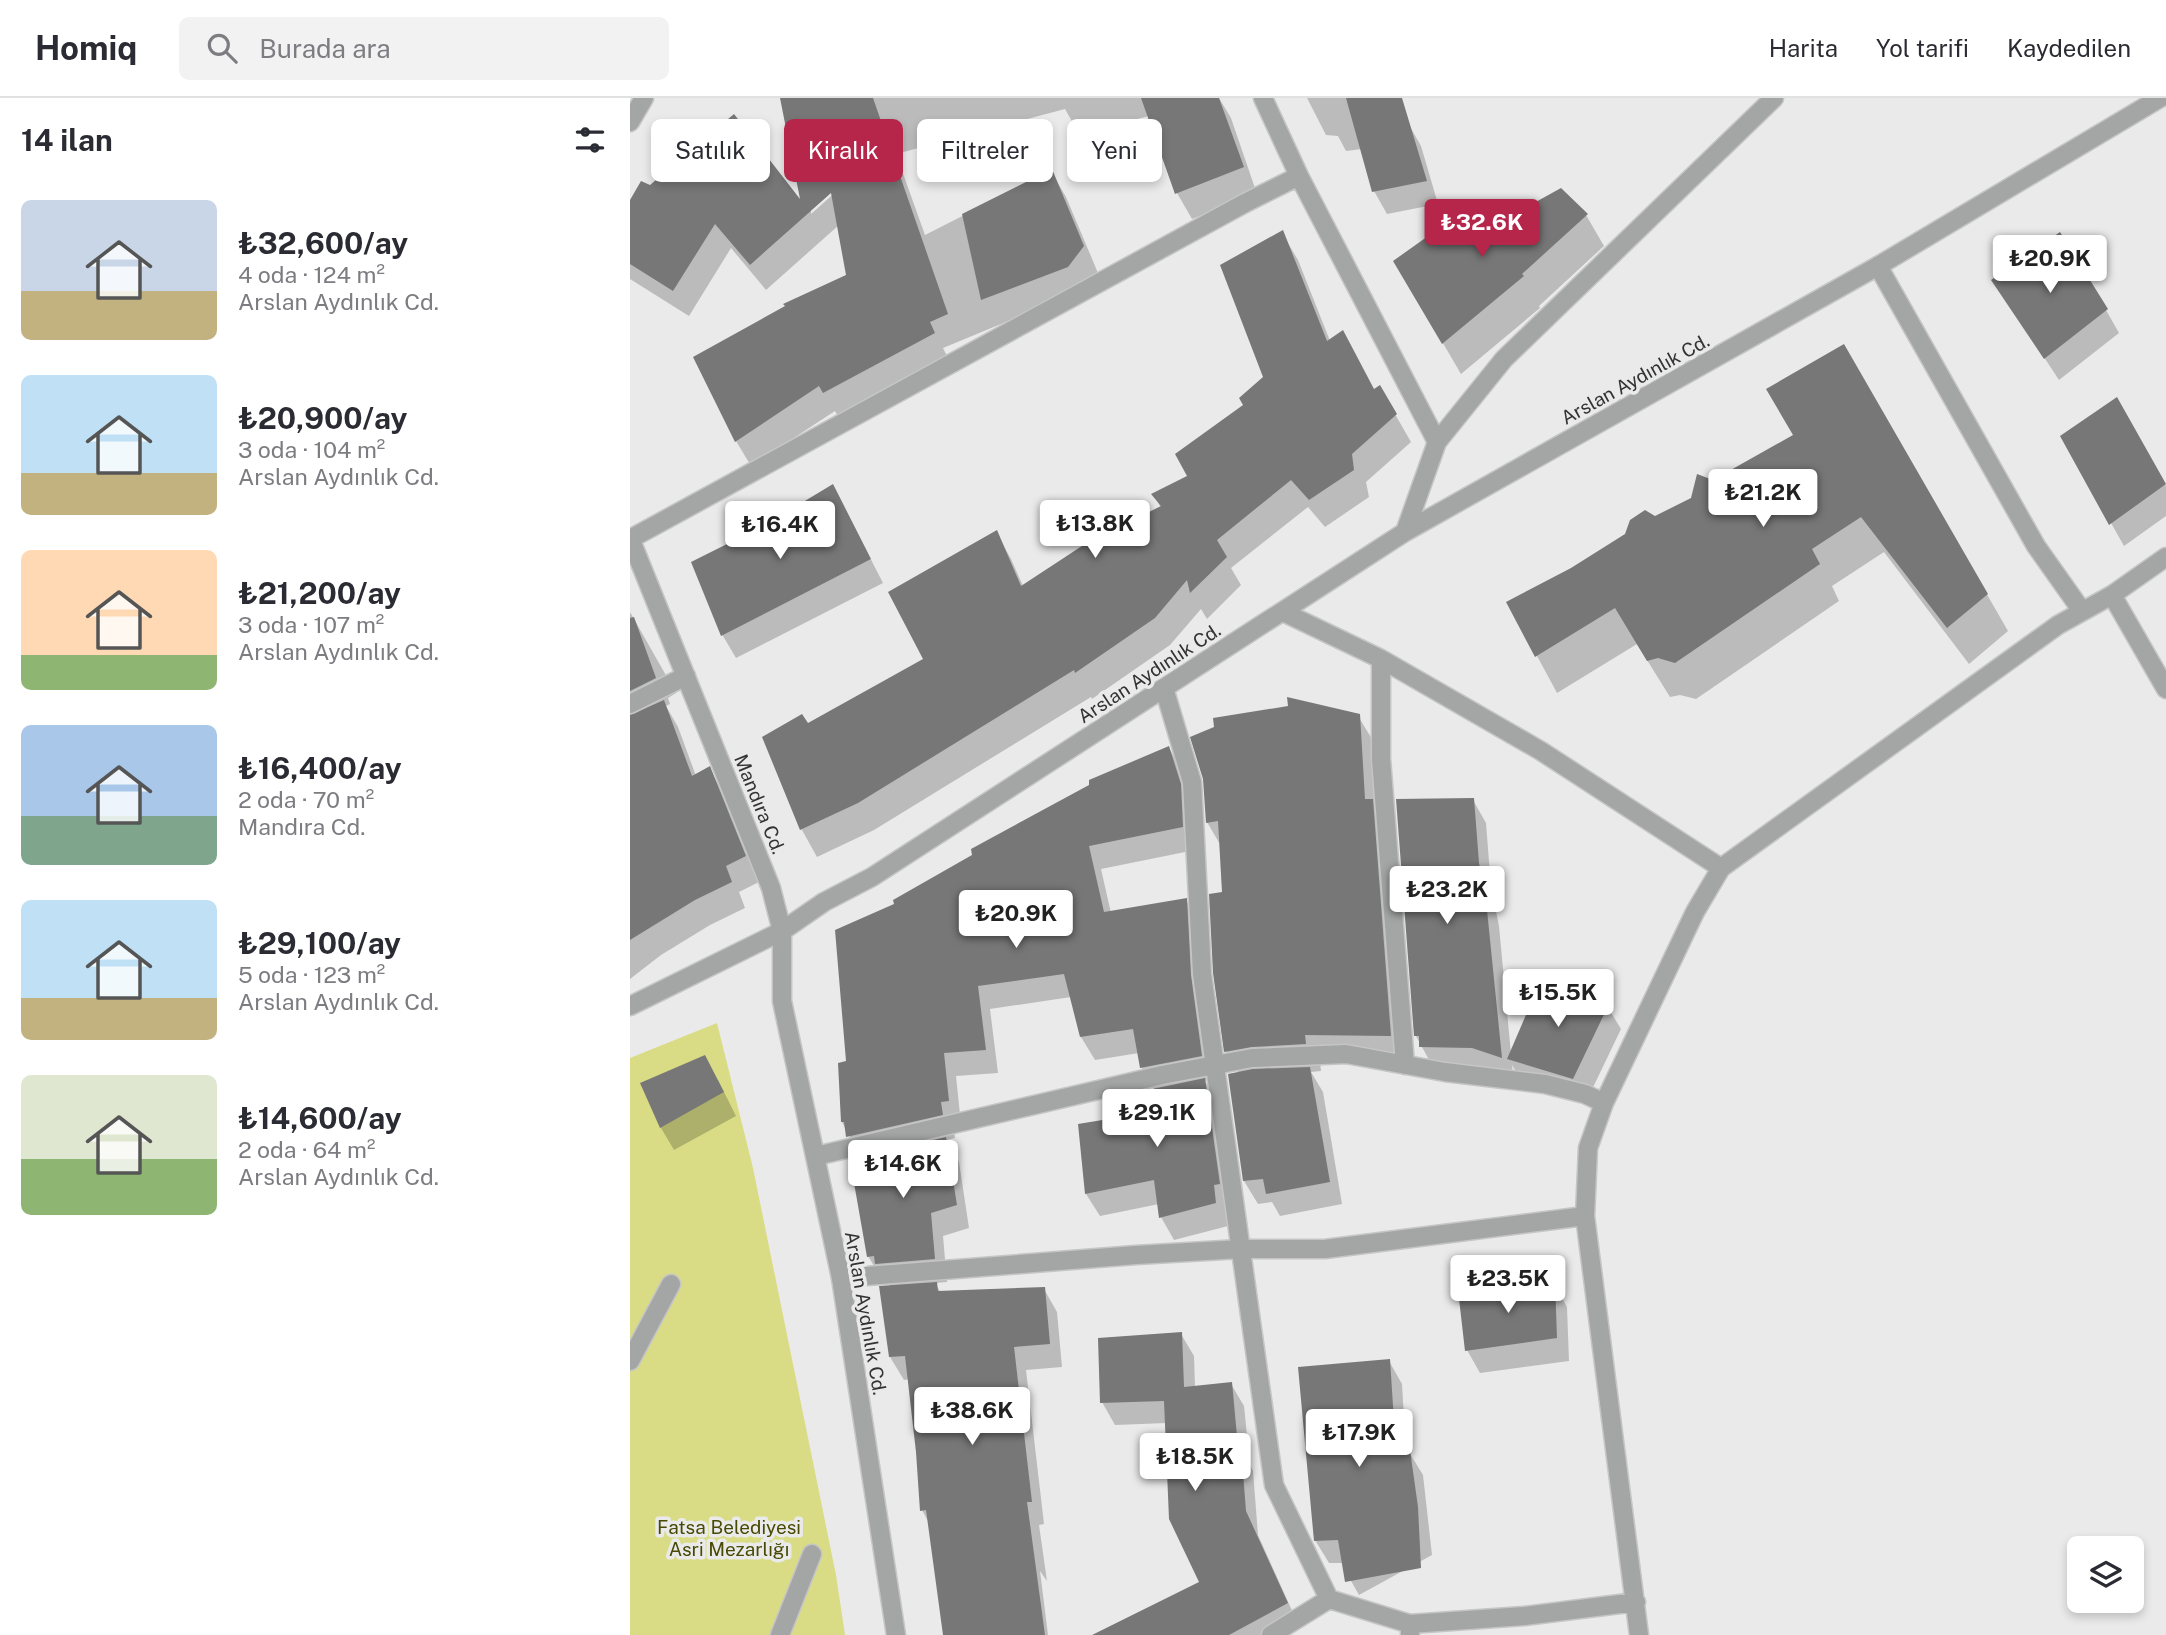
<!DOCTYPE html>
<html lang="tr">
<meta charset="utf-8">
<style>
:root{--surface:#fff;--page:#f2f2f3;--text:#2b2b33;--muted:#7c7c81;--line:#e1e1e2;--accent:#b6254a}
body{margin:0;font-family:"Public Sans",sans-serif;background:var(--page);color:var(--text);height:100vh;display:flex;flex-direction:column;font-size:26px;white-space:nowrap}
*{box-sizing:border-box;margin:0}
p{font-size:23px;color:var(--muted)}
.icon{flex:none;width:38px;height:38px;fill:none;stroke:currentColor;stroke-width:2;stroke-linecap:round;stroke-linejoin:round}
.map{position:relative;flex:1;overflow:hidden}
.panel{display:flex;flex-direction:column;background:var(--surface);width:630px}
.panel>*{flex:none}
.banner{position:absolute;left:21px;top:21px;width:665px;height:63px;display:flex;gap:14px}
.buttons{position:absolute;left:1437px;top:1438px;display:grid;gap:14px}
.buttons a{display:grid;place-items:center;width:77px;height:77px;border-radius:10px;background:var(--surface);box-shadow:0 4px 10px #0003;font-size:35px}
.price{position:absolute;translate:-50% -60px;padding:0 16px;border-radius:7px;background:#fff;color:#222;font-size:23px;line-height:46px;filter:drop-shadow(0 2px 4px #0008)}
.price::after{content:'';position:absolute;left:50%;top:42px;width:21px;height:16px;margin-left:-10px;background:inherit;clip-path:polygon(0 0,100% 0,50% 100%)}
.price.active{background:var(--accent);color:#fff}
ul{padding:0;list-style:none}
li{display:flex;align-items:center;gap:21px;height:175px;padding:0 21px}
li span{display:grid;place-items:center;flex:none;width:196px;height:140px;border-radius:10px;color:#555}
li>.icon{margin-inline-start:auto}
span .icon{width:84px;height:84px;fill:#fffc;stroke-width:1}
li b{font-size:30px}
h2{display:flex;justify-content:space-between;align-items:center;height:84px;padding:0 21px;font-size:30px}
.pill{padding:0 24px;border-radius:10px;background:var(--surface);box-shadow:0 4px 10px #0003;font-size:24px;line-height:63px}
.pill.active{background:var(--accent);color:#fff}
header{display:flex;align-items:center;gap:42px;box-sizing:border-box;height:98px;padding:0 35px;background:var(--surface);border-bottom:2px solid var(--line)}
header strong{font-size:33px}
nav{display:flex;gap:38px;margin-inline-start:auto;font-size:24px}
.search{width:490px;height:63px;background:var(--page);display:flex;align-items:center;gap:18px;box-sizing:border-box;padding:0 24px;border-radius:10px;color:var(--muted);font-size:26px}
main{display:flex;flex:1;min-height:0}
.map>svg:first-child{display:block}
</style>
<header>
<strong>Homiq</strong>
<div class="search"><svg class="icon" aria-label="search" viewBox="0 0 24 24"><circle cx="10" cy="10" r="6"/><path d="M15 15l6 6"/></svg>Burada ara</div>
<nav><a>Harita</a><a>Yol tarifi</a><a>Kaydedilen</a></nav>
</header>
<main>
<section class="panel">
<h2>14 ilan<svg class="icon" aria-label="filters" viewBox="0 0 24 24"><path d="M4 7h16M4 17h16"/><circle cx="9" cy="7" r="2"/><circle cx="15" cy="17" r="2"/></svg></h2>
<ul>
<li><span style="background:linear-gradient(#c9d6e8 65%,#c2b280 0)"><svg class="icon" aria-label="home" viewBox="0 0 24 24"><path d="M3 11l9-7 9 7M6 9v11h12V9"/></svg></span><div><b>₺32,600/ay</b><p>4 oda · 124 m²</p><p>Arslan Aydınlık Cd.</p></div></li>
<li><span style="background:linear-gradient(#bfe0f5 70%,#c2b280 0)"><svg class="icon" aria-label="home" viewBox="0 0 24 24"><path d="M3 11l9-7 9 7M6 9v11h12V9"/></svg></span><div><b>₺20,900/ay</b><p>3 oda · 104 m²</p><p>Arslan Aydınlık Cd.</p></div></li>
<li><span style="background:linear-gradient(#ffd9b3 75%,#8fb573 0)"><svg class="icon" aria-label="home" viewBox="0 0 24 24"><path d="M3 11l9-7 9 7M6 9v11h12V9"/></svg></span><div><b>₺21,200/ay</b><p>3 oda · 107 m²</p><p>Arslan Aydınlık Cd.</p></div></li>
<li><span style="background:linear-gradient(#a9c7e8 65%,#7fa58c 0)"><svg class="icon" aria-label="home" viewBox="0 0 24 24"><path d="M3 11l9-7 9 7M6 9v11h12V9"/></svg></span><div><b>₺16,400/ay</b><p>2 oda · 70 m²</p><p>Mandıra Cd.</p></div></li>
<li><span style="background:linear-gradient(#bfe0f5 70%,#c2b280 0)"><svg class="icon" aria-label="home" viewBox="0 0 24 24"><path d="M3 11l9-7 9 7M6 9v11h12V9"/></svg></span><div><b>₺29,100/ay</b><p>5 oda · 123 m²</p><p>Arslan Aydınlık Cd.</p></div></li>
<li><span style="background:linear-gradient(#dfe7d0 60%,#8fb573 0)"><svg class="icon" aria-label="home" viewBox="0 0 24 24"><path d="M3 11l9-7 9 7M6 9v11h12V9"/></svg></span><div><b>₺14,600/ay</b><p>2 oda · 64 m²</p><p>Arslan Aydınlık Cd.</p></div></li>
</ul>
</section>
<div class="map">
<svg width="1536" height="1537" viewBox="0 0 1536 1537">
<rect width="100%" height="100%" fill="#eaeaeb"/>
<path fill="#d9dc85" d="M 87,925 L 123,1070 L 206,1477 L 215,1537 L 0,1537 L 0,960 Z"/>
<path fill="#0003" fill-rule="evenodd" d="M 152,0 L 589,0 L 601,20 L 627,96 L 562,121 L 547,95 L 519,18 L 483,27 L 452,41 L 435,11 L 266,56 L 295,137 L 421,73 L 436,99 L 468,175 L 453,195 L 410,210 L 313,250 L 319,262 L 209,320 L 205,313 L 121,368 L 106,343 L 218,178 L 209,127 L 136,192 L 101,150 L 59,218 L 0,181 L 0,106 L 20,90 L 173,108 ZM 207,88 L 209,91 L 181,116 L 181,111 Z
M 677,0 L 755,0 L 778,25 L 791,48 L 808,106 L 757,116 L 744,93 L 732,51 L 716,53 L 708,38 L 696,37 Z
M 956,117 L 974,148 L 909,208 L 910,210 L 831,276 L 765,163 Z
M 652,135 L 668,162 L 700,243 L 744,293 L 750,290 L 781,344 L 736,384 L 739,399 L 695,429 L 678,409 L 601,470 L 611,487 L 577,521 L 571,511 L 540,547 L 462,601 L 461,599 L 244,732 L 187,759 L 172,732 L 134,639 L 178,627 L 295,562 L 366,434 L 381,461 L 393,488 L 531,410 L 523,396 L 560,378 L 635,280 Z
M 1363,182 L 1476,212 L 1489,235 L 1429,282 Z
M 1214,248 L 1378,533 L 1339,566 L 1254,454 L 1202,488 L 1209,503 L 1066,601 L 1050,597 L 1040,599 L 1007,546 L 927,595 L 878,504 L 942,472 L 1025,420 L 1062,401 L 1083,384 L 1165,338 Z
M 1487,301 L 1536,388 L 1536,418 L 1494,448 L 1432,338 Z
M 215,411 L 253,485 L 106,560 L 93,538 L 63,465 Z
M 0,514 L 46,595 L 38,600 L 40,606 L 36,608 L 48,629 L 66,678 L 79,670 L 94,696 L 129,784 L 109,794 L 115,810 L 80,827 L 31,857 L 0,881 Z
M 728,618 L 745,646 L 776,965 L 690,964 L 691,973 L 681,974 L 693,994 L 712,1106 L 650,1118 L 642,1104 L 628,1106 L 614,1083 L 609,976 L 596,953 L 591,748 L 577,724 Z
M 539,650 L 552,673 L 565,752 L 471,771 L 481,815 L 556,802 L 569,824 L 584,981 L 575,983 L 588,1005 L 598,1128 L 544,1142 L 531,1119 L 529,1106 L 470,1118 L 456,1096 L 517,1016 L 525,992 L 512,970 L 509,955 L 465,962 L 451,939 L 441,899 L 360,911 L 368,975 L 326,978 L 331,1026 L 323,1027 L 325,1040 L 316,1042 L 329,1064 L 339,1130 L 313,1138 L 317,1184 L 305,1185 L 311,1195 L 414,1191 L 427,1214 L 432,1269 L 396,1272 L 414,1426 L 409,1427 L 417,1483 L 410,1473 L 418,1537 L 319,1537 L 299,1425 L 292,1412 L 280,1281 L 274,1282 L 260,1259 L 261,1189 L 256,1181 L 252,1181 L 238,1158 L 231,1061 L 212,1024 L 218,965 L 266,807 Z
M 843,702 L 856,725 L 861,789 L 869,828 L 881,956 L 915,878 L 977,908 L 991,931 L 956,1004 L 892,984 L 882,967 L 884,982 L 804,971 L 786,938 Z
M 88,982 L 106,1018 L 44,1052 L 31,1030 L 13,986 Z
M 924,1186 L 937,1209 L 939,1263 L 850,1275 L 837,1252 Z
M 551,1236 L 564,1258 L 565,1289 L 601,1286 L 614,1308 L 620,1367 L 623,1373 L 628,1437 L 664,1517 L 653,1537 L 466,1537 L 572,1485 L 537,1325 L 485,1327 L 472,1304 Z
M 759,1263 L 772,1286 L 776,1355 L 779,1354 L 793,1377 L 802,1457 L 729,1497 L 716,1474 L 714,1465 L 699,1465 L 685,1442 Z"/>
<path fill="#777778" d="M 150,0 L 243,0 L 318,216 L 300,224 L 305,235 L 193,295 L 189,288 L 105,344 L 63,259 L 155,208 L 153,206 L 216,177 L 201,95 L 120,167 L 85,126 L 43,193 L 0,166 L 0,102 L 11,83 L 20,87 L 104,16 L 170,101 Z
M 511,0 L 589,0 L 614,69 L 545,96 Z
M 716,0 L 772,0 L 797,83 L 742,94 Z
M 422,71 L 454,148 L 438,169 L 351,202 L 332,116 Z
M 931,90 L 958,116 L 892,176 L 894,178 L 812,246 L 763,163 L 846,104 L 862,128 Z
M 653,132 L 697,243 L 713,232 L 744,291 L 750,287 L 767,316 L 722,356 L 724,372 L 679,402 L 661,382 L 587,442 L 597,459 L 560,495 L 557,482 L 525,520 L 445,575 L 444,572 L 228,705 L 170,732 L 132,639 L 172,616 L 178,625 L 293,561 L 258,494 L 367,432 L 391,488 L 455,446 L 531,408 L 521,396 L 557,378 L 545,356 L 613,307 L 609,300 L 633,279 L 590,167 Z
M 1430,134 L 1478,211 L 1414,261 L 1361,182 Z
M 1214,246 L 1358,496 L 1317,530 L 1231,419 L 1182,451 L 1190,466 L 1045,565 L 1028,560 L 1017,563 L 985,510 L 905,559 L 876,504 L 941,470 L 995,436 L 1000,422 L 1015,412 L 1025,418 L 1061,400 L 1067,376 L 1083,382 L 1163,337 L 1136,291 Z
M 1487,299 L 1536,386 L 1479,427 L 1430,338 Z
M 203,386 L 241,461 L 91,538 L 61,464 L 135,427 Z
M 4,519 L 26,580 L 0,593 L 0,520 Z
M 657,599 L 730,616 L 735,701 L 743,701 L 761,938 L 675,937 L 676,946 L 622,949 L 594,954 L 583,875 L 579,796 L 592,794 L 588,723 L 576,725 L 573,681 L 560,639 L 584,629 L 583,620 L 658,608 Z
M 34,602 L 62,678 L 80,668 L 116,758 L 96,768 L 102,784 L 65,802 L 0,842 L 0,617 Z
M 539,648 L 551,686 L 553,729 L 459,748 L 474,814 L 557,800 L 561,877 L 572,958 L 510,970 L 503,931 L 450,939 L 434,876 L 348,888 L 356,952 L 314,955 L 319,1003 L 311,1004 L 313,1017 L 216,1039 L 214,1024 L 211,1024 L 208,965 L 216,963 L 205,832 L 264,806 L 263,802 L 342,757 L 341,751 L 459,687 L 459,682 Z
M 844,700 L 849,765 L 856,802 L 872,960 L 842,950 L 789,949 L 789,938 L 784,938 L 766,701 Z
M 911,882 L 925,882 L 979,906 L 943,981 L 877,961 Z
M 75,957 L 94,994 L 30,1030 L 10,985 Z
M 680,969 L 700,1084 L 636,1096 L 633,1081 L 613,1083 L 598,976 L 623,971 Z
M 575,980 L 590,1086 L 584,1087 L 586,1105 L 529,1120 L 524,1082 L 455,1096 L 448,1026 L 515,1015 L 513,993 Z
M 316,1039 L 327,1107 L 301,1115 L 305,1161 L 245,1166 L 244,1158 L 237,1159 L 220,1062 Z
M 307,1184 L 308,1193 L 415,1189 L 420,1246 L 384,1249 L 402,1404 L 397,1404 L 415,1537 L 313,1537 L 296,1412 L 290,1413 L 286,1354 L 275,1258 L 259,1259 L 249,1188 Z
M 925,1184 L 927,1240 L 835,1253 L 828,1192 Z
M 552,1234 L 554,1289 L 602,1284 L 608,1349 L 611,1349 L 616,1413 L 658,1505 L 599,1537 L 462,1537 L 569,1484 L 539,1421 L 534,1303 L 470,1305 L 468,1240 Z
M 760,1261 L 766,1355 L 780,1352 L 788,1409 L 791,1470 L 715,1484 L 708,1442 L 684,1443 L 668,1269 Z"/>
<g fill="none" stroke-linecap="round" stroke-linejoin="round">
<defs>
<path id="service" d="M 0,1263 L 41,1186
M 150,1537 L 182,1456"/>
<path id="minor" d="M 633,0 L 669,78 L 807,344
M 0,24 L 14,0
M 1248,168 L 1406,448 L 1452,513
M 0,440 L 141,790 L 152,833
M 0,441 L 615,105 L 669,78
M 1482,497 L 1536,591
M 653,514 L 751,561 L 911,653 L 1091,770
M 751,561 L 751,661 L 775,967
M 534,590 L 562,684 L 572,876 L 644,1387 L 699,1501 L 780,1526 L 780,1537
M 0,606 L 56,578
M 186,1058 L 532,977 L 622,960 L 716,956 L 815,974 L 915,986 L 955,996 L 974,1005
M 211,1180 L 506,1157 L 611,1151 L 695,1151 L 955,1118
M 780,1526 L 894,1518 L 1006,1504
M 641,1537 L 699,1501
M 1009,1537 L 955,1118 L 958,1050 L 974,1005 L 1065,814 L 1091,770 L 1428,527 L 1482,497 L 1536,459"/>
<path id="tertiary" d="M 775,434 L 807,344 L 874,261 L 1144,0
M 152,833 L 152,903 L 211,1180 L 266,1537
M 0,908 L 152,833 L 194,804 L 242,779 L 775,434 L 1248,168 L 1530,0"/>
</defs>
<use href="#service" stroke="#c5c5c6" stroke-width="21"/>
<use href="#minor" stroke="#c5c5c6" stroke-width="21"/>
<use href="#tertiary" stroke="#c5c5c6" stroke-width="21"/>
<use href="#service" stroke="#a4a5a5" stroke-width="18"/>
<use href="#minor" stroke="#a4a5a5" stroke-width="18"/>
<use href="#tertiary" stroke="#a4a5a5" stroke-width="18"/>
</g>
<g text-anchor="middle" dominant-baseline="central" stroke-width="7" stroke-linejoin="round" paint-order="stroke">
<g font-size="19" fill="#333" stroke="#eaeaeb">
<text transform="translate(1005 281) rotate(-29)">Arslan Aydınlık Cd.</text>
<text transform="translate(519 575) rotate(-33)">Arslan Aydınlık Cd.</text>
<text transform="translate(130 706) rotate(68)">Mandıra Cd.</text>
<text transform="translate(236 1215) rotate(80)">Arslan Aydınlık Cd.</text>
</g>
<g font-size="19" fill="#484902" stroke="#eaeaeb">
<text x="99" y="1429">Fatsa Belediyesi<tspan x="99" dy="22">Asri Mezarlığı</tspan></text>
</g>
</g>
</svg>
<div class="buttons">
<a><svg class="icon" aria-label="layers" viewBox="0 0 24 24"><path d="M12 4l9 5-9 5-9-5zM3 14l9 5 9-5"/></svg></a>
</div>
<b class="price active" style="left:852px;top:161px">₺32.6K</b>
<b class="price" style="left:1420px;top:197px">₺20.9K</b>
<b class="price" style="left:1133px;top:431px">₺21.2K</b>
<b class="price" style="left:465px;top:462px">₺13.8K</b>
<b class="price" style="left:150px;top:463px">₺16.4K</b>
<b class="price" style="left:817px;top:828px">₺23.2K</b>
<b class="price" style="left:386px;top:852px">₺20.9K</b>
<b class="price" style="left:928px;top:931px">₺15.5K</b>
<b class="price" style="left:527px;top:1051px">₺29.1K</b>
<b class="price" style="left:273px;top:1102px">₺14.6K</b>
<b class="price" style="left:878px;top:1217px">₺23.5K</b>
<b class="price" style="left:342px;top:1349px">₺38.6K</b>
<b class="price" style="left:729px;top:1371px">₺17.9K</b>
<b class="price" style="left:565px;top:1395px">₺18.5K</b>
<div class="banner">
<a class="pill">Satılık</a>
<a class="pill active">Kiralık</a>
<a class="pill">Filtreler</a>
<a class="pill">Yeni</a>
</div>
</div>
</main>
